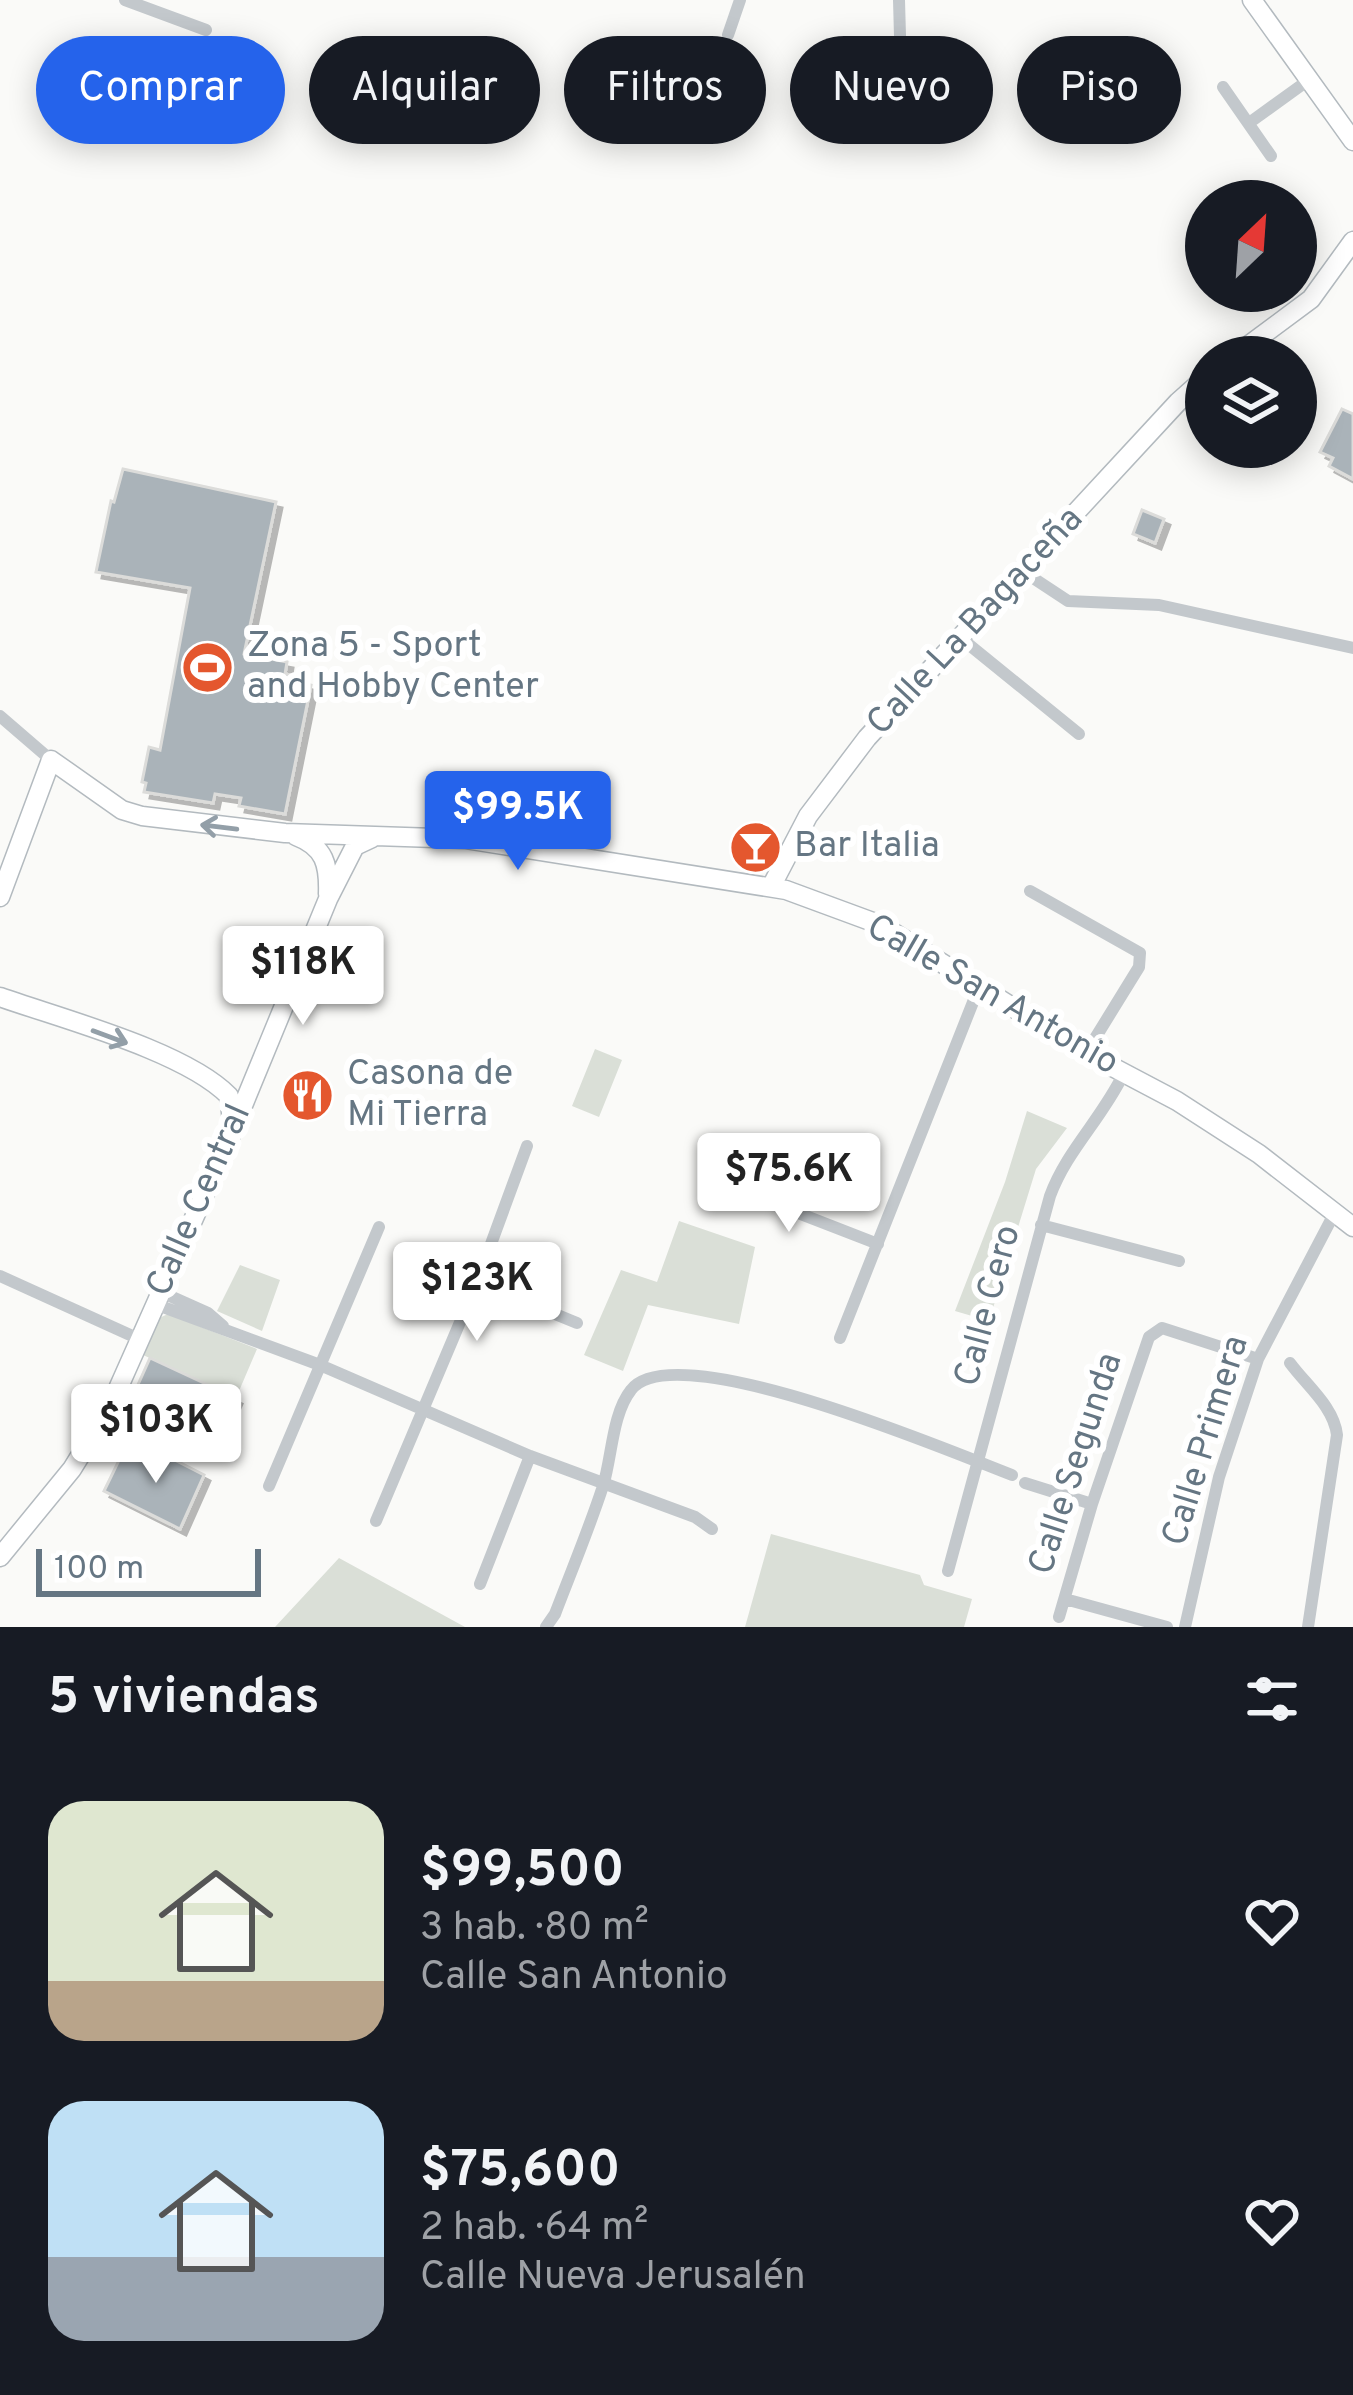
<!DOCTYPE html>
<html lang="es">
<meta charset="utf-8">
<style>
:root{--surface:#171b24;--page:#20242c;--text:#f1f3f6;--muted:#9ea1a6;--accent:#2563eb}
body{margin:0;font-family:Overpass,sans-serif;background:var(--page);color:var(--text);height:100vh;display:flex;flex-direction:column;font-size:45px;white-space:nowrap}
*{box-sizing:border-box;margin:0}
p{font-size:39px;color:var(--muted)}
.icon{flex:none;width:66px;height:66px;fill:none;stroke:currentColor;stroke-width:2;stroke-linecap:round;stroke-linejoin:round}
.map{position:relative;height:1627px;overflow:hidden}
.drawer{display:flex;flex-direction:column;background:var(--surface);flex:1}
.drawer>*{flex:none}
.top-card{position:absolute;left:36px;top:36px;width:1281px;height:108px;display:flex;gap:24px}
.needle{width:78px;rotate:25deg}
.buttons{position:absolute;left:1185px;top:180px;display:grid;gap:24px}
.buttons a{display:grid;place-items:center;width:132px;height:132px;border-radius:50%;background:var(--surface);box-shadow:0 6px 30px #0003;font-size:60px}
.scale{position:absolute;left:36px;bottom:30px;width:225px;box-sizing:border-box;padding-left:12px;border:6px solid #657683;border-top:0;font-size:33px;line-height:42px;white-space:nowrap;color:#657683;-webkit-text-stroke:9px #fff;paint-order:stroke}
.price{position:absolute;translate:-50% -102px;padding:0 27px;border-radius:12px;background:#fff;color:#222;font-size:39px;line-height:78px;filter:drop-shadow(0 3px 6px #0008)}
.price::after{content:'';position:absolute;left:50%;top:72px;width:36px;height:27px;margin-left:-18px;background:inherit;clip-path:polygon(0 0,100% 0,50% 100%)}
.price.selected{background:var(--accent);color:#fff}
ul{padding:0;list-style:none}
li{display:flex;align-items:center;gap:36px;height:300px;padding:0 48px}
li span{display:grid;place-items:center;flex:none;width:336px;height:240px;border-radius:36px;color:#555}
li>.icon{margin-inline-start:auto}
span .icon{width:144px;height:144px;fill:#fffc;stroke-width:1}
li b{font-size:51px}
h2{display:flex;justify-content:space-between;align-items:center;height:144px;padding:0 48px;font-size:51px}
.pill{padding:0 42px;border-radius:54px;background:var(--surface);box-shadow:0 6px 30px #0003;font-size:42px;line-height:108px}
.pill.selected{background:var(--accent);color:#fff}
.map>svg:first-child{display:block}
</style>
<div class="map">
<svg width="1353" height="1627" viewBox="0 0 1353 1627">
<defs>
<filter id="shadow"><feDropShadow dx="6" dy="6" stdDeviation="0" flood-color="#0004"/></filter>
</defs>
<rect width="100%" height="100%" fill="#fafaf8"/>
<path fill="#dadfd7" d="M 595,1049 L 622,1060 L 599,1117 L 572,1106 Z
M 1027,1111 L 1067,1128 L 1036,1169 L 989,1321 L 955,1311 L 1005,1182 Z
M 679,1221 L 755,1247 L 739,1324 L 648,1305 L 623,1371 L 584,1355 L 621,1270 L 657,1282 Z
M 240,1265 L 280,1280 L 262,1331 L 217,1311 Z
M 168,1314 L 257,1349 L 236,1398 L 141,1354 L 157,1319 Z
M 771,1534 L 920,1575 L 924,1585 L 972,1599 L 964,1627 L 745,1627 Z
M 339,1558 L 465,1627 L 275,1627 Z"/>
<path fill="#aab3b9" stroke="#dcdcda" stroke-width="3" filter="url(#shadow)" d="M 1342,409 L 1353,414 L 1353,479 L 1329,466 L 1333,458 L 1320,452 Z
M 123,469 L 276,502 L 244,654 L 287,662 L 285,674 L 299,676 L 299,682 L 311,685 L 285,814 L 239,806 L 241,798 L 215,794 L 213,803 L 144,792 L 146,783 L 142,782 L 149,747 L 160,750 L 190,588 L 96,572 L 111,501 L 114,502 Z
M 1142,510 L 1164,519 L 1155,543 L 1133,534 Z
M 150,1358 L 236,1398 L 218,1438 L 132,1398 Z
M 124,1450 L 153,1464 L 159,1452 L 204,1475 L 180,1529 L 104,1491 Z"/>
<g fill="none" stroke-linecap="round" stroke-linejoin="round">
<defs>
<path id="secondary" d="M 1252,0 L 1353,141
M 1233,357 L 1311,299 L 1353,241
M 296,836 C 325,847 329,865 328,894
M 771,887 L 808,816 L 867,738 L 1178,402 L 1206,377
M 0,897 L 51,760 L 122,810 L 142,816 L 285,833 L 465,839 L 786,890 L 881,925 L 1086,1053 L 1177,1101 L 1259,1154 L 1353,1227
M 0,997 C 62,1019 185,1051 229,1096 L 232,1121
M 0,1557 L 72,1469 L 109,1409 L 230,1137 L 328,899 L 355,846 L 372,838"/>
</defs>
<use href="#secondary" stroke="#b3babf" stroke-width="21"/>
<path stroke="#c3c8cc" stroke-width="12" d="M 125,0 L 206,30
M 899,0 L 900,36
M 728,35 L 740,0
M 1223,87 L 1271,156
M 1249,123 L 1310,79
M 1024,572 L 1068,601 L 1159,605 L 1353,648
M 962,639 L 1079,734
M 0,716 L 51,760
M 1030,891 L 1140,953 L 1139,967 L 1086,1053
M 718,1182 L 878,1244
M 1041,1225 L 1179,1261
M 0,1276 L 139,1339
M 477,1282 L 577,1323
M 161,1292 L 208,1313 L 223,1326
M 155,1304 L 320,1365 L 530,1456 L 695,1517 L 712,1529
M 840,1338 L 979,987
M 1290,1363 C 1307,1386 1334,1407 1337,1435 L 1308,1627
M 1025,1483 L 1092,1504
M 269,1486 L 379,1227
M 376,1521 L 477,1282 L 527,1146
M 948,1571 L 1050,1196 C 1067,1150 1101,1120 1124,1073
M 480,1584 L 530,1456
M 1065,1599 L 1167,1627
M 1059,1617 L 1092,1504 L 1149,1337 L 1162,1328 L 1258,1359
M 546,1627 L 555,1614 C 571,1572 589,1529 603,1486 C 612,1457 612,1414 631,1390 C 674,1333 954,1453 1012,1475
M 1185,1627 L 1219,1477 L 1258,1359 L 1334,1214"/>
<use href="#secondary" stroke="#fff" stroke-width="18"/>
</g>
<defs><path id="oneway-shaft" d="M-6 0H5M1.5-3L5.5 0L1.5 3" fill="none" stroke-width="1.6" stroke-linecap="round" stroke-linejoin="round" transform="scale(3)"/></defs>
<g stroke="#939fa8">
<use href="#oneway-shaft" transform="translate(219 827) rotate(-173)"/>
<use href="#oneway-shaft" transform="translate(110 1037) rotate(20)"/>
</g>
<defs>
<symbol id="stadium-disc" viewBox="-11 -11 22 22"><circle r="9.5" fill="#e4572e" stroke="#fff"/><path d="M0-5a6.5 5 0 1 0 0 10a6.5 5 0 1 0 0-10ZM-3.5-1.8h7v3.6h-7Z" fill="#fff"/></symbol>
<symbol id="bar-disc" viewBox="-11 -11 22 22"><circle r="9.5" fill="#e4572e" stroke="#fff"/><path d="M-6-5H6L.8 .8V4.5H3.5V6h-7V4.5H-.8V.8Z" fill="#fff"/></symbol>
<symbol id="restaurant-disc" viewBox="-11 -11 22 22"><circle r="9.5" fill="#e4572e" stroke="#fff"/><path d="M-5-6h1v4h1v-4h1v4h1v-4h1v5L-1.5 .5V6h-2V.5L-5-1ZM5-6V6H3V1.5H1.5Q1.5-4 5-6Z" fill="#fff"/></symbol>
</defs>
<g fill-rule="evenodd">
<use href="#stadium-disc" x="178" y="638" width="59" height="59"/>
<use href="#bar-disc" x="726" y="818" width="59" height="59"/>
<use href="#restaurant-disc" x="278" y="1066" width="59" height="59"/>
</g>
<g text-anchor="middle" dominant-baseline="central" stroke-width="12" stroke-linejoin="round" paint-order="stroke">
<g font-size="36" fill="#657683" stroke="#fff">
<text transform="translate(976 622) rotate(-47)">Calle La Bagaceña</text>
<text transform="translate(992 996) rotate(30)">Calle San Antonio</text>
<text transform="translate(200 1201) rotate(-66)">Calle Central</text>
<text transform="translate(989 1306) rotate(-75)">Calle Cero</text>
<text transform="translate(1207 1441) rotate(-73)">Calle Primera</text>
<text transform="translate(1077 1464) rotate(-72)">Calle Segunda</text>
</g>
<g font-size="36" fill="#657683" stroke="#fff" text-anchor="start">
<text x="247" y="647">Zona 5 - Sport<tspan x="247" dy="41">and Hobby Center</tspan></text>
<text x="794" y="847">Bar Italia</text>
<text x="347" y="1075">Casona de<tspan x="347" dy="41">Mi Tierra</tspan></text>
</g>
</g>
</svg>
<div class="buttons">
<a><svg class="needle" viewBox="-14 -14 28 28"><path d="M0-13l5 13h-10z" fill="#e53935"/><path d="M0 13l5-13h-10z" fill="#9ea1a6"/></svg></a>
<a><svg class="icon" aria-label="layers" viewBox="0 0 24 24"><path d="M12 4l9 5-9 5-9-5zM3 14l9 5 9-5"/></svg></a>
</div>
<div class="scale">100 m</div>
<b class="price selected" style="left:518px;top:873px">$99.5K</b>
<b class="price" style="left:303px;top:1028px">$118K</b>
<b class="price" style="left:789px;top:1235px">$75.6K</b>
<b class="price" style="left:477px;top:1344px">$123K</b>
<b class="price" style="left:156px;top:1486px">$103K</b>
<div class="top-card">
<a class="pill selected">Comprar</a>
<a class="pill">Alquilar</a>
<a class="pill">Filtros</a>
<a class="pill">Nuevo</a>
<a class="pill">Piso</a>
</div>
</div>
<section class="drawer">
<h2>5 viviendas<svg class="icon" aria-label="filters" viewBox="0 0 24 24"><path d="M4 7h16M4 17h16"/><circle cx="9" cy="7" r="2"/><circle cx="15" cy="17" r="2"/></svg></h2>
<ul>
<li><span style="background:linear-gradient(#dfe7d0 75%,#b9a48a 0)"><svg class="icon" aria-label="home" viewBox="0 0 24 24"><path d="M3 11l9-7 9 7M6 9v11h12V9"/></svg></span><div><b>$99,500</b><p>3 hab. · 80 m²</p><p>Calle San Antonio</p></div><svg class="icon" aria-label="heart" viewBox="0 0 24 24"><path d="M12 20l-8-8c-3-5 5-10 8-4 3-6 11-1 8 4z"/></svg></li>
<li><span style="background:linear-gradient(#bfe0f5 65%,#9aa5b1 0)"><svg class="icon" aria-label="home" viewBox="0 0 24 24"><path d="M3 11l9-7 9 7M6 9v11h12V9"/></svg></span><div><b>$75,600</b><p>2 hab. · 64 m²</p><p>Calle Nueva Jerusalén</p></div><svg class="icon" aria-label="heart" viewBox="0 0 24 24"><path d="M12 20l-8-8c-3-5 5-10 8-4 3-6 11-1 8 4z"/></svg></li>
</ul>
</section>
